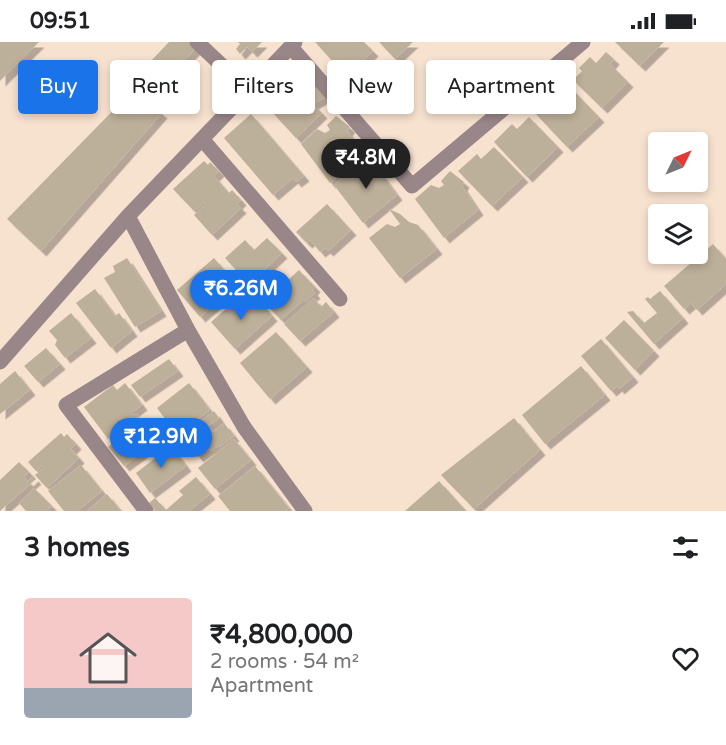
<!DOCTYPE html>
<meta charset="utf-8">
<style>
:root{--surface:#fff;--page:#f6f6f6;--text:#202124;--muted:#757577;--line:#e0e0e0;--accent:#1a73e8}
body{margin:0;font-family:"Varela Round",sans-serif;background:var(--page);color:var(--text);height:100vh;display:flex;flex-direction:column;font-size:22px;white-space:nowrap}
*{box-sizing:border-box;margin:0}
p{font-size:20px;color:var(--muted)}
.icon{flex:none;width:33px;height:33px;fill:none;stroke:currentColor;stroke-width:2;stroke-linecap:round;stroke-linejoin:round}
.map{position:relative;height:469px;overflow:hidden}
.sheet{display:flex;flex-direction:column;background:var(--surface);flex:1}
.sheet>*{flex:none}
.top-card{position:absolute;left:18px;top:18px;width:690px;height:54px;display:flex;gap:12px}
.needle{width:39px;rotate:47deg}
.buttons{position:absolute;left:648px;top:90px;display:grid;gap:12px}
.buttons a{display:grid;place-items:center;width:60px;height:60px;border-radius:6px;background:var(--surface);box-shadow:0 3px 9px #0003;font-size:30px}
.price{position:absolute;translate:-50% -51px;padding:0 14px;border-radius:21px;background:var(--accent);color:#fff;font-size:20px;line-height:39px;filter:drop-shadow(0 2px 3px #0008)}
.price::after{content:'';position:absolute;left:50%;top:36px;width:18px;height:14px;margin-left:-9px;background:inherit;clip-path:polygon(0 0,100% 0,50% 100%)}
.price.selected{background:#222;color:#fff}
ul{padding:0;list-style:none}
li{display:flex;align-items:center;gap:18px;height:150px;padding:0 24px}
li+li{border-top:2px solid var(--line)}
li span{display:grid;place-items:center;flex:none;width:168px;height:120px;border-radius:6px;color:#555}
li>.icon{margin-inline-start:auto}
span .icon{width:72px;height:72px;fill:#fffc;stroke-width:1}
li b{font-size:26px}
h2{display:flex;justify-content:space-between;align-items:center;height:72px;padding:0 24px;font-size:26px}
.pill{padding:0 21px;border-radius:6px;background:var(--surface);box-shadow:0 3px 9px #0003;font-size:21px;line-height:54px}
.pill.selected{background:var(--accent);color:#fff}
.status{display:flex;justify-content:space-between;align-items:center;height:42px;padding:0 30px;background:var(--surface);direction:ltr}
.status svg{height:16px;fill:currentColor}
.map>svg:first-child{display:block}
</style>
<div class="status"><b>09:51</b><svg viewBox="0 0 49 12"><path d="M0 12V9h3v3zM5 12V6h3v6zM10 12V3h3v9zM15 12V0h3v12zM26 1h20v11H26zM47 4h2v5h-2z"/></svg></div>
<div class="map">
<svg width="726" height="469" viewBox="0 0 726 469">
<defs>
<filter id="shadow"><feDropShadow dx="5.5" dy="5.5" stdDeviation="0" flood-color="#0004"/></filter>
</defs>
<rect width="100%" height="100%" fill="#f7e1cf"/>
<path fill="#bdb09a" filter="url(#shadow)" d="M 0,0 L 39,0 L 0,39 Z
M 169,0 L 190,0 L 196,6 L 173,31 L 171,42 L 149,21 Z
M 238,0 L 262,0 L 252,10 L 247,5 L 240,12 L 236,7 L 240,2 Z
M 315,0 L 364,0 L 373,9 L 346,34 Z
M 379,0 L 413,0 L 395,17 Z
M 615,0 L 664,0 L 640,24 Z
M 606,10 L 614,17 L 610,22 L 628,40 L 602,66 L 573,38 L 582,29 L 579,26 L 590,15 L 596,21 Z
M 286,27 L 291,37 L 304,29 L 325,55 L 313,62 L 322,71 L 296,96 L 258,55 L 272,48 L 270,39 Z
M 570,45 L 599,75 L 567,105 L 534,70 L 553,53 L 557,57 Z
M 133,48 L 162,71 L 41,209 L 7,177 Z
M 251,72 L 304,134 L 296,140 L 293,136 L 273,153 L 224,96 Z
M 336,74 L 350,85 L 347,89 L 364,112 L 352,124 L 330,141 L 301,102 L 317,87 L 325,91 L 330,88 L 327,83 Z
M 529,75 L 558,105 L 527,135 L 494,100 L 512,82 L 517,87 Z
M 494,105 L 523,135 L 492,164 L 458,129 L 477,112 L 481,117 Z
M 369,114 L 383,126 L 380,130 L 397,153 L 363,181 L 334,143 L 350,128 L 358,131 L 363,129 L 360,124 Z
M 204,119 L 208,123 L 210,120 L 219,129 L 214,134 L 229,151 L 232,148 L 241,158 L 237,162 L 241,166 L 212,193 L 194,173 L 206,161 L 204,160 L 194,169 L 173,147 Z
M 450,129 L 464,140 L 462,144 L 478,168 L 444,196 L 415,157 L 431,143 L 439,146 L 444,143 L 441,139 Z
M 327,162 L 351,188 L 328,209 L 325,206 L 320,210 L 310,198 L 307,201 L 296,190 Z
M 389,167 L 400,172 L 409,180 L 418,183 L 437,207 L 400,236 L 369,196 L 387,182 L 395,185 L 400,182 Z
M 267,196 L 282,211 L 249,242 L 225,216 L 245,198 L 254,208 Z
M 713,202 L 726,217 L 726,242 L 697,268 L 691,261 L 684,267 L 664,244 Z
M 127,216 L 161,269 L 135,285 L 104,236 L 115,230 L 113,224 Z
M 214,216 L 237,243 L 200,275 L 177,248 Z
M 299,228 L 315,245 L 312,248 L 315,251 L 306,260 L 301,260 L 281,278 L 264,260 Z
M 95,247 L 115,274 L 119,271 L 132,289 L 111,306 L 76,261 Z
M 660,249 L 683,276 L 654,302 L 627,270 L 633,269 L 644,281 L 657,271 L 645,257 L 648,255 L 650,257 Z
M 233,254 L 243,267 L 256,255 L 272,274 L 235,307 L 211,280 L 226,267 L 222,264 Z
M 314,256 L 321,265 L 326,260 L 334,270 L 300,299 L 284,282 Z
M 71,271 L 91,296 L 65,316 L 55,303 L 57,298 L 49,289 Z
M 624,278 L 654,309 L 635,328 L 605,296 Z
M 276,290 L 307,325 L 270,357 L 240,321 Z
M 601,297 L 633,335 L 619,347 L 617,344 L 611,349 L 581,314 Z
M 46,306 L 60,322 L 38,340 L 24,324 Z
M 169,317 L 178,329 L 140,355 L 131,343 Z
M 581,324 L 605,353 L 545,402 L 522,373 Z
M 15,329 L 30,348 L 0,372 L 0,342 Z
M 125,341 L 142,363 L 130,372 L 139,373 L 108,397 L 84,365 L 113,343 L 117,348 Z
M 189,341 L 210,368 L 177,393 L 157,366 Z
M 214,369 L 219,376 L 208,384 L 213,390 L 224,381 L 234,394 L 220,405 L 219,403 L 211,409 L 209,407 L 198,415 L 192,407 L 198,404 L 190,394 L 183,399 L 180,395 Z
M 514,376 L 540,408 L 474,467 L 441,433 Z
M 133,386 L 148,406 L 124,424 L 108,405 Z
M 61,391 L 64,395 L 67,392 L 76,402 L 71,407 L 79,416 L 47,446 L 35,433 L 44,426 L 42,424 L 36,429 L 28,420 Z
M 234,397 L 251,418 L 215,447 L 198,426 Z
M 171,404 L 186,424 L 150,451 L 136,431 Z
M 19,420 L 29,430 L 24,435 L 28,439 L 33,434 L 36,437 L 0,469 L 0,438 Z
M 81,423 L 102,449 L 77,469 L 64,469 L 48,449 Z
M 255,424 L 289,466 L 285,469 L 230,469 L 218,454 Z
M 196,435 L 210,452 L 189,469 L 155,469 L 149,461 L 155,456 L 166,468 L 183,453 L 179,449 Z
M 439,439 L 466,469 L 405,469 Z
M 34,446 L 52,464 L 46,469 L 26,469 L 19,461 Z
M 107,452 L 121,469 L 87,469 Z"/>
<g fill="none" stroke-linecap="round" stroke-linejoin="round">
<path stroke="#998689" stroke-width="15" d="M 197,0 L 249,49
M 291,5 L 412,144 L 583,0
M 202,97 L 340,257
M 128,174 L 188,288 L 244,385 L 305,469
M 0,320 L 128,174 L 295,0
M 146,469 L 66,363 L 188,288"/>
</g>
</svg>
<div class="buttons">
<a><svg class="needle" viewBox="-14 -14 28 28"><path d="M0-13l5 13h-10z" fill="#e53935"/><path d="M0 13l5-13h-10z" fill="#757577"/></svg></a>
<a><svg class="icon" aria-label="layers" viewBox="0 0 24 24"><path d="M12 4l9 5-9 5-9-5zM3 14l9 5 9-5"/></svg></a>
</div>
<b class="price selected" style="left:366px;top:148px">₹4.8M</b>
<b class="price" style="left:241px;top:279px">₹6.26M</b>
<b class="price" style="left:161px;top:427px">₹12.9M</b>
<div class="top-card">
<a class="pill selected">Buy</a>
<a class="pill">Rent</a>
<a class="pill">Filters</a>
<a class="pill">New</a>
<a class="pill">Apartment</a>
</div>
</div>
<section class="sheet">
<h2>3 homes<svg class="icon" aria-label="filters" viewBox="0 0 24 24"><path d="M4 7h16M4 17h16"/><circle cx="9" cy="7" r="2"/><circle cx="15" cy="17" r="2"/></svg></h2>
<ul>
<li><span style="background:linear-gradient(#f6c9c9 75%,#9aa5b1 0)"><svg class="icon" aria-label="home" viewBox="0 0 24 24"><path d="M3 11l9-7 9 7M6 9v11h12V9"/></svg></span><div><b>₹4,800,000</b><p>2 rooms · 54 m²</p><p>Apartment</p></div><svg class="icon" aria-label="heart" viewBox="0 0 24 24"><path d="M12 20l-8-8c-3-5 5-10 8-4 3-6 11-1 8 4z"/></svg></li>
</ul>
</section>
